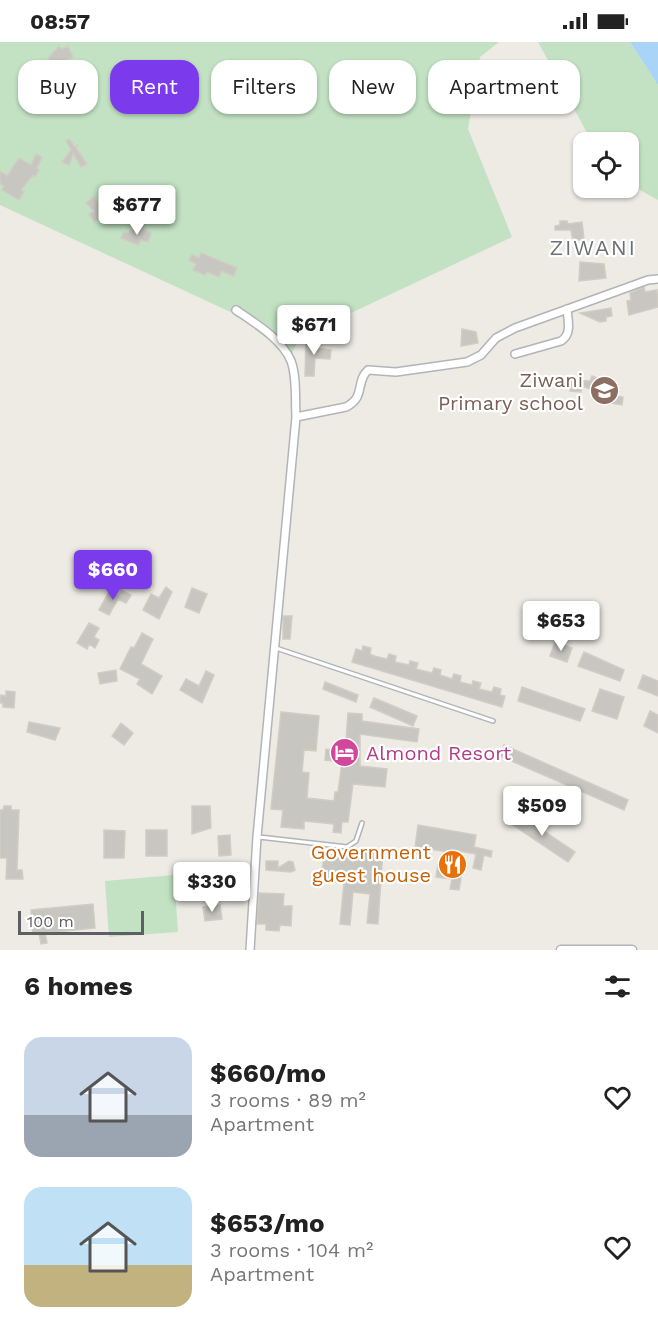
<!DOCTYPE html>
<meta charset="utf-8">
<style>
:root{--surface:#fff;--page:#f6f6f6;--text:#222;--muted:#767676;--accent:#7c3aed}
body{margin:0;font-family:"Work Sans",sans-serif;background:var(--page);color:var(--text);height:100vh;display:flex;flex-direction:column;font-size:22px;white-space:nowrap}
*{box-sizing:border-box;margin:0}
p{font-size:20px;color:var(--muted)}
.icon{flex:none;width:33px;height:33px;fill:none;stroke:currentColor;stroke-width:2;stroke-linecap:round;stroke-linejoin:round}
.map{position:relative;height:908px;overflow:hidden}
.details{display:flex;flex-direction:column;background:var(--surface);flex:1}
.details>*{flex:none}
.guide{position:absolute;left:18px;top:18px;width:622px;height:54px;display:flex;gap:12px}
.fabs{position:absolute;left:573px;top:90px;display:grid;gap:12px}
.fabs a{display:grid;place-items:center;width:66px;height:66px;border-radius:12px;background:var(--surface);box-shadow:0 2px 4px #0004;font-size:30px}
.scale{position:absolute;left:18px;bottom:15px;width:126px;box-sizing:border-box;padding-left:6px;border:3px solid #5c5f63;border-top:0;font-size:16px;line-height:21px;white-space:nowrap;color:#5c5f63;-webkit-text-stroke:4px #fff;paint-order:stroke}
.price{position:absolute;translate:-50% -51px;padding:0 14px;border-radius:6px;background:#fff;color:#222;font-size:20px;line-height:39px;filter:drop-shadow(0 2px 3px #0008)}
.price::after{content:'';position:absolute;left:50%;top:36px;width:18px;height:14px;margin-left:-9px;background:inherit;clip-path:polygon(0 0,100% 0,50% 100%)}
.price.on{background:var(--accent);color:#fff}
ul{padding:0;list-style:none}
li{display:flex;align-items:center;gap:18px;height:150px;padding:0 24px}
li span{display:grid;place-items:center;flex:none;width:168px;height:120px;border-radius:18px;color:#555}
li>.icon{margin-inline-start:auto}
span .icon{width:72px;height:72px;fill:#fffc;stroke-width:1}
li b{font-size:26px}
h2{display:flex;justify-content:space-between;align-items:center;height:72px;padding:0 24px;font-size:26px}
.chip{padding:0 21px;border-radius:18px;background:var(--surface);box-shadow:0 2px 4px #0004;font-size:21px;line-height:54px}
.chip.on{background:var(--accent);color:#fff}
.status{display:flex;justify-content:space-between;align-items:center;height:42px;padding:0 30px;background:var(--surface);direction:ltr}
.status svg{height:16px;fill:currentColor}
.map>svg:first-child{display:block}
</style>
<div class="status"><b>08:57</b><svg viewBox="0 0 49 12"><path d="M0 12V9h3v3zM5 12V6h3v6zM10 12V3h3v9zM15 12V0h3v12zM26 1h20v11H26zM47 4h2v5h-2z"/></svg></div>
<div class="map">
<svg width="658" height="908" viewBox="0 0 658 908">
<rect width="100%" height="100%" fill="#edebe4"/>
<path fill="#c2e2c3" d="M 0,0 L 499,0 L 480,15 L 468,87 L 512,195 L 300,295 L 290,315 L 239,274 L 0,163 Z
M 538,0 L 630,0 L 658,43 L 658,158 L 629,142 L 628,100 L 592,100 Z
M 174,833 L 178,890 L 109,895 L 105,839 Z"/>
<path fill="#aad4f7" d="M 630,0 L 658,0 L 658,43 Z"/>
<path fill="#c8c6c0" stroke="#d1cdc3" stroke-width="1.5" d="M 59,4 L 62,7 L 68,4 L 73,15 L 66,18 L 74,23 L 67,36 L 55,29 L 57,26 L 48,16 Z
M 69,97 L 75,105 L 78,102 L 76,106 L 87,122 L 81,125 L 73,112 L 69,123 L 62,120 L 71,108 L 66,99 Z
M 36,112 L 42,115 L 37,126 L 39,128 L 35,135 L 33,133 L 21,148 L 24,150 L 19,158 L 2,148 L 4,144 L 0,141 L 0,129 L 7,134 L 19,116 L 31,123 Z
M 117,145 L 126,157 L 112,168 L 114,172 L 106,175 L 105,173 L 94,180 L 89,172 L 94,169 L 86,161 L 94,154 L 101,166 L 118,158 L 112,149 Z
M 560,179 L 567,179 L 568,182 L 582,180 L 584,197 L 573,199 L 571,188 L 555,188 L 555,184 L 560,183 Z
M 138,184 L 151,191 L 148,200 L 141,198 L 138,203 L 121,196 L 124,190 L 127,191 Z
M 201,211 L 237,226 L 234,234 L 221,229 L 219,235 L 207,230 L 205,233 L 193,228 L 196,222 L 189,218 L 192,212 L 199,216 Z
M 580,220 L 604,222 L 606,236 L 579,239 Z
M 644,245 L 645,250 L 657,248 L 658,265 L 629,273 L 627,259 L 631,258 L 630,251 Z
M 611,266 L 612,274 L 606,275 L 606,279 L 600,280 L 580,271 Z
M 462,287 L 476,290 L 478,301 L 461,304 Z
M 306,295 L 317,298 L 315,306 L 331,308 L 330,317 L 315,316 L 314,334 L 305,334 Z
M 592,334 L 602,338 L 597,350 L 582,344 L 581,350 L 570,349 L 571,338 L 590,339 Z
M 600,351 L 623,355 L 622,363 L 599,359 Z
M 166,545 L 172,550 L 159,577 L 143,568 L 151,552 L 159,556 Z
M 192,546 L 207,552 L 199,571 L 185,565 Z
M 110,548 L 118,553 L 121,548 L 131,553 L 126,561 L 118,557 L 109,573 L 99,568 Z
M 283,574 L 292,574 L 290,597 L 283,597 Z
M 89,581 L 99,586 L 94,595 L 99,598 L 95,606 L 89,602 L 87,607 L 77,601 Z
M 142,591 L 153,597 L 141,622 L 162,634 L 152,652 L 137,642 L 140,637 L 120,627 L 131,605 L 134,606 Z
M 555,600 L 572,606 L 567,620 L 550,614 Z
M 363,604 L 371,606 L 370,612 L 374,614 L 387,617 L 389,612 L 396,614 L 395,620 L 409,623 L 410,619 L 418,621 L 416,627 L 432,631 L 434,626 L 441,628 L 440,633 L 452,637 L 454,632 L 461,634 L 460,640 L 472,643 L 473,639 L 481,641 L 479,647 L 492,650 L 494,645 L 501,647 L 500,653 L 505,654 L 502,665 L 352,620 L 356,607 L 362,609 Z
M 584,610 L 624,628 L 620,639 L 578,624 Z
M 116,628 L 117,639 L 100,642 L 98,631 Z
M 206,629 L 214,633 L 202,661 L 180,648 L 186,637 L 199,644 Z
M 643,633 L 658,639 L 658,654 L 638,646 Z
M 325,640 L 358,653 L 356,660 L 323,647 Z
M 522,645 L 585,667 L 580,679 L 518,659 Z
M 600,647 L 624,655 L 617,677 L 592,669 Z
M 6,649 L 15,650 L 14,666 L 3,665 L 3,661 L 0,661 L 1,653 L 6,654 Z
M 374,656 L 417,674 L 413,684 L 370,665 Z
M 650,669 L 658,673 L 658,691 L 644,684 Z
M 281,670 L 319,674 L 316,709 L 304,708 L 302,730 L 309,731 L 307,756 L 334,759 L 335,750 L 338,750 L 342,720 L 325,718 L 326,707 L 345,710 L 348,671 L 362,672 L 362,679 L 419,687 L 417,700 L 360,692 L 360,724 L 387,727 L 385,745 L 353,742 L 348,780 L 342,780 L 341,791 L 333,790 L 334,782 L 304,779 L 304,787 L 281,785 L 283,768 L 271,767 Z
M 29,680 L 60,686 L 55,698 L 27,690 Z
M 121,681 L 133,691 L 124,703 L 112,694 Z
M 504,703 L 628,758 L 624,768 L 500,714 Z
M 4,764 L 11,764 L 11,768 L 19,768 L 17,828 L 22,828 L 23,837 L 6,837 L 7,816 L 0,816 L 0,768 L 3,768 Z
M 192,764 L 210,764 L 211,786 L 192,792 Z
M 517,771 L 575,810 L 568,820 L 510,781 Z
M 418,783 L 476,793 L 474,805 L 492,809 L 491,815 L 484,813 L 481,828 L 473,826 L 476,812 L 459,809 L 457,824 L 463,825 L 459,848 L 450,847 L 452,837 L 436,835 L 438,822 L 447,823 L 449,810 L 415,805 Z
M 104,788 L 125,789 L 124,816 L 104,816 Z
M 146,788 L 167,788 L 167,814 L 146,814 Z
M 230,793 L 231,813 L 219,814 L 218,794 Z
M 359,807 L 383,807 L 378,882 L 367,881 L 370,852 L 353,850 L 350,883 L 340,882 L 344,841 L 321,839 L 324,812 L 346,815 L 346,809 L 359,810 Z
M 266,819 L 278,819 L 278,826 L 289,819 L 293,820 L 295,828 L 291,830 L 266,828 Z
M 259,851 L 284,852 L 283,864 L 292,864 L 291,884 L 280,883 L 279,889 L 266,888 L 266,882 L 257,882 Z
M 93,862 L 95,886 L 45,891 L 47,901 L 41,902 L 39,891 L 33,892 L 31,868 Z
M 220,863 L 222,877 L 205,879 L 203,865 Z"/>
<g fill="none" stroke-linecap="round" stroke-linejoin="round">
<defs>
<path id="service" d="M 276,606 L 493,679
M 259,795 L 347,805 L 356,799 L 362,781"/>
<path id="minor" d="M 236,268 C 255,281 282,297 291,319 C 297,335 295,358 296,375 L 257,795 L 250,908
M 515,312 L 561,299 C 572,292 568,279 567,267
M 296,375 L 346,365 C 366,355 355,340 368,328 L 396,330 L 467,320 L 481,313 L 496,296 L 515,286 L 648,238 L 658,237"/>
<path id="tertiary" d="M 561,908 L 632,908"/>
</defs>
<use href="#service" stroke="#b1b4b8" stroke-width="6"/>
<use href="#minor" stroke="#b1b4b8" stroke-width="10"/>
<use href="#tertiary" stroke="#b1b4b8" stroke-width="11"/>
<use href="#service" stroke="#fff" stroke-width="3"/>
<use href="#minor" stroke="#fff" stroke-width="7"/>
<use href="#tertiary" stroke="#fff" stroke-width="8"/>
</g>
<defs>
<symbol id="school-disc" viewBox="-11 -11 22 22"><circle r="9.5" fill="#8d6e63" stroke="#fff"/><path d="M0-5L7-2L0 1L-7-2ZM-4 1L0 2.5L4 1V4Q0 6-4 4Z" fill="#fff"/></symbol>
<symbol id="hotel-disc" viewBox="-11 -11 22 22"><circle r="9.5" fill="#d1479c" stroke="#fff"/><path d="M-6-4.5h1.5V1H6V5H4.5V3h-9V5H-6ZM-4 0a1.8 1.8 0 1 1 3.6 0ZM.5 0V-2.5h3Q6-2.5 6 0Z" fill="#fff"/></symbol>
<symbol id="restaurant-disc" viewBox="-11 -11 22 22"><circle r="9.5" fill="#e8710a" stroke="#fff"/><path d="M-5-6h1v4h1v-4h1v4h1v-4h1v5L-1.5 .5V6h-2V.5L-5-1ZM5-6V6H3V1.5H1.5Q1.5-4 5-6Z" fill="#fff"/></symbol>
</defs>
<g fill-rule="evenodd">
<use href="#school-disc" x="588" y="332" width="33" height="33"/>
<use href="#hotel-disc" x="328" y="694" width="33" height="33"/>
<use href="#restaurant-disc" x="436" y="806" width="33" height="33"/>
</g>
<g text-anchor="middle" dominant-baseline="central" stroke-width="4.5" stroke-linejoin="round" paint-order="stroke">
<g font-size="20" fill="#785e54" stroke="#fff" text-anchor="end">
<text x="583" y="338">Ziwani<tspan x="583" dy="23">Primary school</tspan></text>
</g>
<g font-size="20" fill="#b23c85" stroke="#fff" text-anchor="start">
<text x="366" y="711">Almond Resort</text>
</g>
<g font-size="20" fill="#c56008" stroke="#fff" text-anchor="end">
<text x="431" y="810">Government<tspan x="431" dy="23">guest house</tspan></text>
</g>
<g font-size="22" letter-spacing="1.5" fill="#6d7175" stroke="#fff">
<text x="593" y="205">ZIWANI</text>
</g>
</g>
</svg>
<div class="fabs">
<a><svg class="icon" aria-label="locate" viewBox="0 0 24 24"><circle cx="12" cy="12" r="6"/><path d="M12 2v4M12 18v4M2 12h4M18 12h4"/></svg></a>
</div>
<div class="scale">100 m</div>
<b class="price" style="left:137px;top:194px">$677</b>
<b class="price" style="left:314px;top:314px">$671</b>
<b class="price on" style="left:113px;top:559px">$660</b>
<b class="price" style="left:561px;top:610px">$653</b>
<b class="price" style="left:542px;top:795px">$509</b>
<b class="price" style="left:212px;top:871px">$330</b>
<div class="guide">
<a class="chip">Buy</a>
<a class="chip on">Rent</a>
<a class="chip">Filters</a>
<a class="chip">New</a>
<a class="chip">Apartment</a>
</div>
</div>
<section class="details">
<h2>6 homes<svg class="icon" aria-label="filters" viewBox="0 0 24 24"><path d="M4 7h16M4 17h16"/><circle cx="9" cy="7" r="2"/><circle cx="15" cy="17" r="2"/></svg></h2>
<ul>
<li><span style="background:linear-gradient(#c9d6e8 65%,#9aa5b1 0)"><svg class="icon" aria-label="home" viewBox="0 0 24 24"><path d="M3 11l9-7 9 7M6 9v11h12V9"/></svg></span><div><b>$660/mo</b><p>3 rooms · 89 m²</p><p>Apartment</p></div><svg class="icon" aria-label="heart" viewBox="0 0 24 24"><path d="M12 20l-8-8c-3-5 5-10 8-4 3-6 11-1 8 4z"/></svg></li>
<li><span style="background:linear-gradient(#bfe0f5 65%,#c2b280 0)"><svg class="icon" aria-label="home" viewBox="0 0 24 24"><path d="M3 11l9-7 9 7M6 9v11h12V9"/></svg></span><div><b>$653/mo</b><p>3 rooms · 104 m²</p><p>Apartment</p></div><svg class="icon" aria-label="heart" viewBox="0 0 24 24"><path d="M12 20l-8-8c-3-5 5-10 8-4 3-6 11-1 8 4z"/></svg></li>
</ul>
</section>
